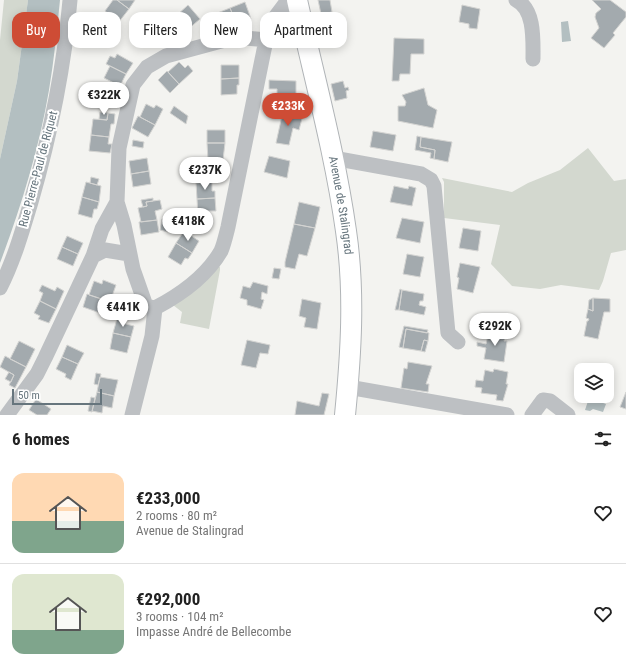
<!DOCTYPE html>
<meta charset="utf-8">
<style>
:root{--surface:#fff;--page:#f6f6f6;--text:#222;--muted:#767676;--line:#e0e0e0;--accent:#ce4c35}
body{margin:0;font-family:"Roboto Condensed",sans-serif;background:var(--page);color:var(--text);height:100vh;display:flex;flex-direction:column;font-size:15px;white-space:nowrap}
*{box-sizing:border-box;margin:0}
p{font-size:13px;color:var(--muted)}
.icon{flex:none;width:22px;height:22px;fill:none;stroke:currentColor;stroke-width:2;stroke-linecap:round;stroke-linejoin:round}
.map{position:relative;height:415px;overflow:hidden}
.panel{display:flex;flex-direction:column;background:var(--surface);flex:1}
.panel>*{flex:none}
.hud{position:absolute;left:12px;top:12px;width:400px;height:36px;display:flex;gap:8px}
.fabs{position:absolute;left:574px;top:363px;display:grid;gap:8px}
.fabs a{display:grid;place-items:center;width:40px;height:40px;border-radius:8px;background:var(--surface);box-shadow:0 2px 10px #0003;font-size:20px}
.scale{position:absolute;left:12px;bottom:10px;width:90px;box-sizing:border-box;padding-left:4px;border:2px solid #66757d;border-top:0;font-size:11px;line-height:14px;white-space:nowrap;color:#66757d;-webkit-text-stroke:3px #fff;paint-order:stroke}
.price{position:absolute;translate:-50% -34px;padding:0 9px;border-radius:14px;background:#fff;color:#222;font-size:13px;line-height:26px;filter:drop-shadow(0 1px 2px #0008)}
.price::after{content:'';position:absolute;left:50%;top:24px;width:12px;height:9px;margin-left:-6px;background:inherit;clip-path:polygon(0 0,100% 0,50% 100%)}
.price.on{background:var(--accent);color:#fff}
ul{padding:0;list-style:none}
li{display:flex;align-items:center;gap:12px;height:100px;padding:0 12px}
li+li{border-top:1px solid var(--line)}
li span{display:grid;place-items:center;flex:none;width:112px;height:80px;border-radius:12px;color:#555}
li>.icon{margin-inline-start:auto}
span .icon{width:48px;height:48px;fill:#fffc;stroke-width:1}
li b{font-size:17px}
h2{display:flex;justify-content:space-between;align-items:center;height:48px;padding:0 12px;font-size:17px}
.pill{padding:0 14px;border-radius:12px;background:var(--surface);box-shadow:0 2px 10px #0003;font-size:14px;line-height:36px}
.pill.on{background:var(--accent);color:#fff}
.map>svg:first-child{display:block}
</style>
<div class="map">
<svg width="626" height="415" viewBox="0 0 626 415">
<rect width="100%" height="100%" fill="#f3f3f0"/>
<path fill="#d3d8cf" d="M 4,0 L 28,0 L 17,81 L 0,159 L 0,40 Z
M 588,148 L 614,181 L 626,179 L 626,250 L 611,253 L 603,281 L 599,290 L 561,285 L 540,289 L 512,286 L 491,264 L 500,225 L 444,218 L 444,182 L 442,178 L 512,192 L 528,183 L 560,170 Z
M 218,266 L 220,267 L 220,270 L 209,329 L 180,323 L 182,312 L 173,305 Z"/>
<path fill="#b3bfc1" d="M 28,0 L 60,0 C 57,30 54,60 49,90 C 39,149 21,207 0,263 L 0,159 L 17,81 Z
M 568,21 L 571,41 L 562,42 L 561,22 Z
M 589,398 L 606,404 L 603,412 L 593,409 L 590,411 L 585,410 Z"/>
<path fill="#a3aaae" stroke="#d4d4d2" d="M 113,0 L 117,0 L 129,9 L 114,28 L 105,22 L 110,15 L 105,11 Z
M 117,0 L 135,0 L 129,9 Z
M 318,0 L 330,0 L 332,12 L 321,14 Z
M 592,0 L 610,0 L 626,12 L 626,17 L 613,33 L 615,35 L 604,48 L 591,38 L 599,28 L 595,17 L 596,13 L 601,9 Z
M 245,2 L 251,19 L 237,25 L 230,8 Z
M 188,5 L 200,19 L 187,30 L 175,17 Z
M 462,5 L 480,9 L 477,29 L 469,28 L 469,24 L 459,22 Z
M 230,8 L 237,25 L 222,31 L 215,14 Z
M 167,17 L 172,19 L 163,27 L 162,26 Z
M 175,17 L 187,30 L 175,41 L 163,27 Z
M 170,34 L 175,41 L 169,46 L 165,44 Z
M 394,38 L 424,39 L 424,54 L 411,54 L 410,74 L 400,74 L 399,81 L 392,81 Z
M 117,54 L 133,63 L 126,74 L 106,64 L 110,56 L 115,58 Z
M 179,62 L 185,68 L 188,65 L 193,71 L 179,84 L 168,72 Z
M 221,65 L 239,65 L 239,78 L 221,79 Z
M 110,66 L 126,74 L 120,86 L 104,78 Z
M 167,71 L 179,84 L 170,93 L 158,80 Z
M 239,78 L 239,85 L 237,85 L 237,94 L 221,95 L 221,79 Z
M 269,80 L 296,81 L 296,96 L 277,95 L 277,89 L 269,89 Z
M 343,81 L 345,88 L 348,87 L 349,90 L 346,91 L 347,98 L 335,101 L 331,84 Z
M 424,88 L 428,105 L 437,110 L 433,128 L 398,121 L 398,106 L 405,106 L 406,102 L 402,95 Z
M 146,104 L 154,108 L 156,105 L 163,109 L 155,125 L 140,117 Z
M 174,106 L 188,116 L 186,124 L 170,113 Z
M 283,111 L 303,115 L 299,130 L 293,128 L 289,145 L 276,143 Z
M 100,112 L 108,113 L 107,120 L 99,119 Z
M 108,113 L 115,114 L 114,124 L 111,124 L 109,137 L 91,135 L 93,119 L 107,120 Z
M 138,116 L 155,125 L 148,137 L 132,128 Z
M 207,130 L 225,130 L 225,143 L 207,143 Z
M 373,131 L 396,135 L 393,151 L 370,147 Z
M 91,135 L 109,137 L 108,144 L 112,144 L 110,153 L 89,151 Z
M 417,136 L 421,137 L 420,147 L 435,150 L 434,159 L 430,158 L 431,153 L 415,150 Z
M 421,137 L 452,142 L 448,162 L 434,159 L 435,150 L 420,147 Z
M 133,140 L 144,142 L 143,148 L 132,146 Z
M 207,143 L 225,143 L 223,160 L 208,160 Z
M 269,156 L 290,161 L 287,178 L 264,172 Z
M 147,158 L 149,171 L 131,174 L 129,161 Z
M 149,171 L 151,184 L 133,187 L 131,174 Z
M 91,177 L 99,179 L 97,185 L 90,183 Z
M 86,182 L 101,186 L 99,202 L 82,197 Z
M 212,182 L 212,191 L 215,191 L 215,198 L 197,199 L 196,183 Z
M 394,186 L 408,189 L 409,186 L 416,188 L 412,206 L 390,202 Z
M 82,197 L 99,202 L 97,209 L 94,209 L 92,218 L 78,214 Z
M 153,198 L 153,201 L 146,202 L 147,206 L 143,207 L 141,200 Z
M 215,198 L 216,211 L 206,211 L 207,217 L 198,217 L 197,199 Z
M 160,200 L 162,209 L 155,211 L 157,220 L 141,222 L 138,208 L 147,206 L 146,202 Z
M 299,202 L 320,207 L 315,228 L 294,224 Z
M 173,217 L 168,232 L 160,230 L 162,219 Z
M 402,218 L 424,222 L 420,243 L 396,238 Z
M 157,220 L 159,232 L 141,235 L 139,222 Z
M 294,224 L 315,228 L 307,256 L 299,254 L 295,269 L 285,267 L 285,262 Z
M 463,228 L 481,231 L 478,251 L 459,248 Z
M 184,231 L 199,241 L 192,253 L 176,243 Z
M 67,236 L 83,243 L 78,254 L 62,247 Z
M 176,243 L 192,253 L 188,259 L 185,258 L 181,265 L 168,257 Z
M 62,247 L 78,254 L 73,266 L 57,259 Z
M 407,254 L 424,257 L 420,277 L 403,274 Z
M 460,263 L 480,267 L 473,293 L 457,289 L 459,278 L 457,277 Z
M 274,268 L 281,269 L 279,279 L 272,278 Z
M 103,280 L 116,285 L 110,302 L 89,295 L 94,281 L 102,284 Z
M 253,282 L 268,286 L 267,294 L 262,292 L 261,299 L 264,300 L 261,309 L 247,305 L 247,300 L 240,298 L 243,286 L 250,288 Z
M 42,285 L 55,291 L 57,287 L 64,291 L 56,309 L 40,301 L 43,293 L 39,291 Z
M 400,289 L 402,290 L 399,310 L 395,310 Z
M 402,290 L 424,294 L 423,301 L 420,301 L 419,305 L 426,307 L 424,315 L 399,310 Z
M 87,294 L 105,300 L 100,313 L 83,307 Z
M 593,298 L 610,299 L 610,312 L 604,312 L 598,339 L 584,336 L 587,321 L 588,321 L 589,319 L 586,318 L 588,309 L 593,311 Z
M 593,298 L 593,311 L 588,309 L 589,300 Z
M 302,299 L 321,303 L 317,329 L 304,327 L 306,318 L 299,316 Z
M 40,301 L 56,309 L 49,323 L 38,319 L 40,316 L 34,313 Z
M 118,315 L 124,316 L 122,323 L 134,326 L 131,337 L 113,333 Z
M 404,326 L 428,330 L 427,333 L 406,329 L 403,348 L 399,347 Z
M 406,329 L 429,333 L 428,341 L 424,340 L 421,351 L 403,348 Z
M 489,331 L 506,334 L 504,341 L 507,341 L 504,362 L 484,359 L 486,348 L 477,346 L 477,342 L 486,344 Z
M 113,333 L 131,337 L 127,353 L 110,349 Z
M 247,340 L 270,345 L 268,354 L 260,353 L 256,368 L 241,365 Z
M 424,340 L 428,341 L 425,352 L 421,351 Z
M 19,341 L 35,349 L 26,367 L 10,359 Z
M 67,345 L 84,353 L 78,364 L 62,357 Z
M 5,356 L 26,367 L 15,388 L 9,385 L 14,375 L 0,367 Z
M 62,357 L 78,364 L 71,380 L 65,377 L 66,374 L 56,369 Z
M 408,362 L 432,366 L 426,384 L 429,384 L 428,392 L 401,388 L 404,368 L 407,369 Z
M 494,369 L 508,372 L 506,384 L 508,384 L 503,401 L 496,400 L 497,395 L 481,393 L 482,388 L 475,387 L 476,380 L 483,381 L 485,370 L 493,372 Z
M 9,372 L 14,375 L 11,382 L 5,379 Z
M 96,373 L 101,374 L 98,385 L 94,384 Z
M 100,377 L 118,380 L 114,396 L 97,392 Z
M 97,392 L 114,396 L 112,408 L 103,406 L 102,413 L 92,411 Z
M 626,392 L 626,409 L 620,407 Z
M 322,393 L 329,394 L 324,415 L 295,415 L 297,401 L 319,406 Z
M 91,397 L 95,398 L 92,412 L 88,411 Z
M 36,399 L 51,409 L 47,415 L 37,415 L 29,410 Z"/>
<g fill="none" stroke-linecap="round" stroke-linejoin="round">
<defs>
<g id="major">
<path id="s1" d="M 297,0 C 314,77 335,153 346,231 C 355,292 351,354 345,415"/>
</g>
</defs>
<use href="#major" stroke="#b0b4b7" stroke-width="22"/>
<path stroke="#bdc0c3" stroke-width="15" d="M 516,0 C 535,9 533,40 533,59
M 333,158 L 421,174 L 431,180 L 434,186 L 448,333 L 458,342
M 93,256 L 102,229 L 117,202
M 0,288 C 14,260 22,232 31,202 C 50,136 64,69 70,0
M 155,308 L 146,306 L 133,269 L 124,225 L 117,202 L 119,148 L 133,85 L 147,67 L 166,56 L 236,37 L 266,40
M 348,387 L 507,415
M 7,415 L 37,374 L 45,358 L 93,256 L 105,250 L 129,254
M 132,415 L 152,336 L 155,308 C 180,295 206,277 221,251 C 224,244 226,235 228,227 L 266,40 L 276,16 L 288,0
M 532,415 L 543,400 L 550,401 L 568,415"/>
<use href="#major" stroke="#fff" stroke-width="20"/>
</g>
<g text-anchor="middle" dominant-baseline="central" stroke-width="4" stroke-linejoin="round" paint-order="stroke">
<g font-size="12" fill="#66757d" stroke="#fff">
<text transform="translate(38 169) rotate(-75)">Rue Pierre-Paul de Riquet</text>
<text stroke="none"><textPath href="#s1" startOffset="210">Avenue de Stalingrad</textPath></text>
</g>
</g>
</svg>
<div class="fabs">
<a><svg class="icon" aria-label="layers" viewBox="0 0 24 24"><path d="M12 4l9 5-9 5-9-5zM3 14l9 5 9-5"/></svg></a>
</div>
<div class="scale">50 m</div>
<b class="price" style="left:104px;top:116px">€322K</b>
<b class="price on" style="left:288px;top:127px">€233K</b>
<b class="price" style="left:205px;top:191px">€237K</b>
<b class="price" style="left:188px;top:242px">€418K</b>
<b class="price" style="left:123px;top:328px">€441K</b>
<b class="price" style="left:495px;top:347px">€292K</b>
<div class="hud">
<a class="pill on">Buy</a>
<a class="pill">Rent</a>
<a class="pill">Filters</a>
<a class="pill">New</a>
<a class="pill">Apartment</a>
</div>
</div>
<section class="panel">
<h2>6 homes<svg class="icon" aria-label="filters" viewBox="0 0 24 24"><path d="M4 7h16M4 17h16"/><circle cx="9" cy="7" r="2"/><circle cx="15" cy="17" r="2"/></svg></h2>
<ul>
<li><span style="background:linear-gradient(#ffd9b3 60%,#7fa58c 0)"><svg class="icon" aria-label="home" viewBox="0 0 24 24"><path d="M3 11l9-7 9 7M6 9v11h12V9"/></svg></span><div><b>€233,000</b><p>2 rooms · 80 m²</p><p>Avenue de Stalingrad</p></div><svg class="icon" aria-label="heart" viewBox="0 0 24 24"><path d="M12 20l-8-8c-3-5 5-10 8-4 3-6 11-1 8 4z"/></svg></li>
<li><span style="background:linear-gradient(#dfe7d0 70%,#7fa58c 0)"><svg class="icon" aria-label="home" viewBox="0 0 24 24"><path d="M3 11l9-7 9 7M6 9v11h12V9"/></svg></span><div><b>€292,000</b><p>3 rooms · 104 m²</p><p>Impasse André de Bellecombe</p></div><svg class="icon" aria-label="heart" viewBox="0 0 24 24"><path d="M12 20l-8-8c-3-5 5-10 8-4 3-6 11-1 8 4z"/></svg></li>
</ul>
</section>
